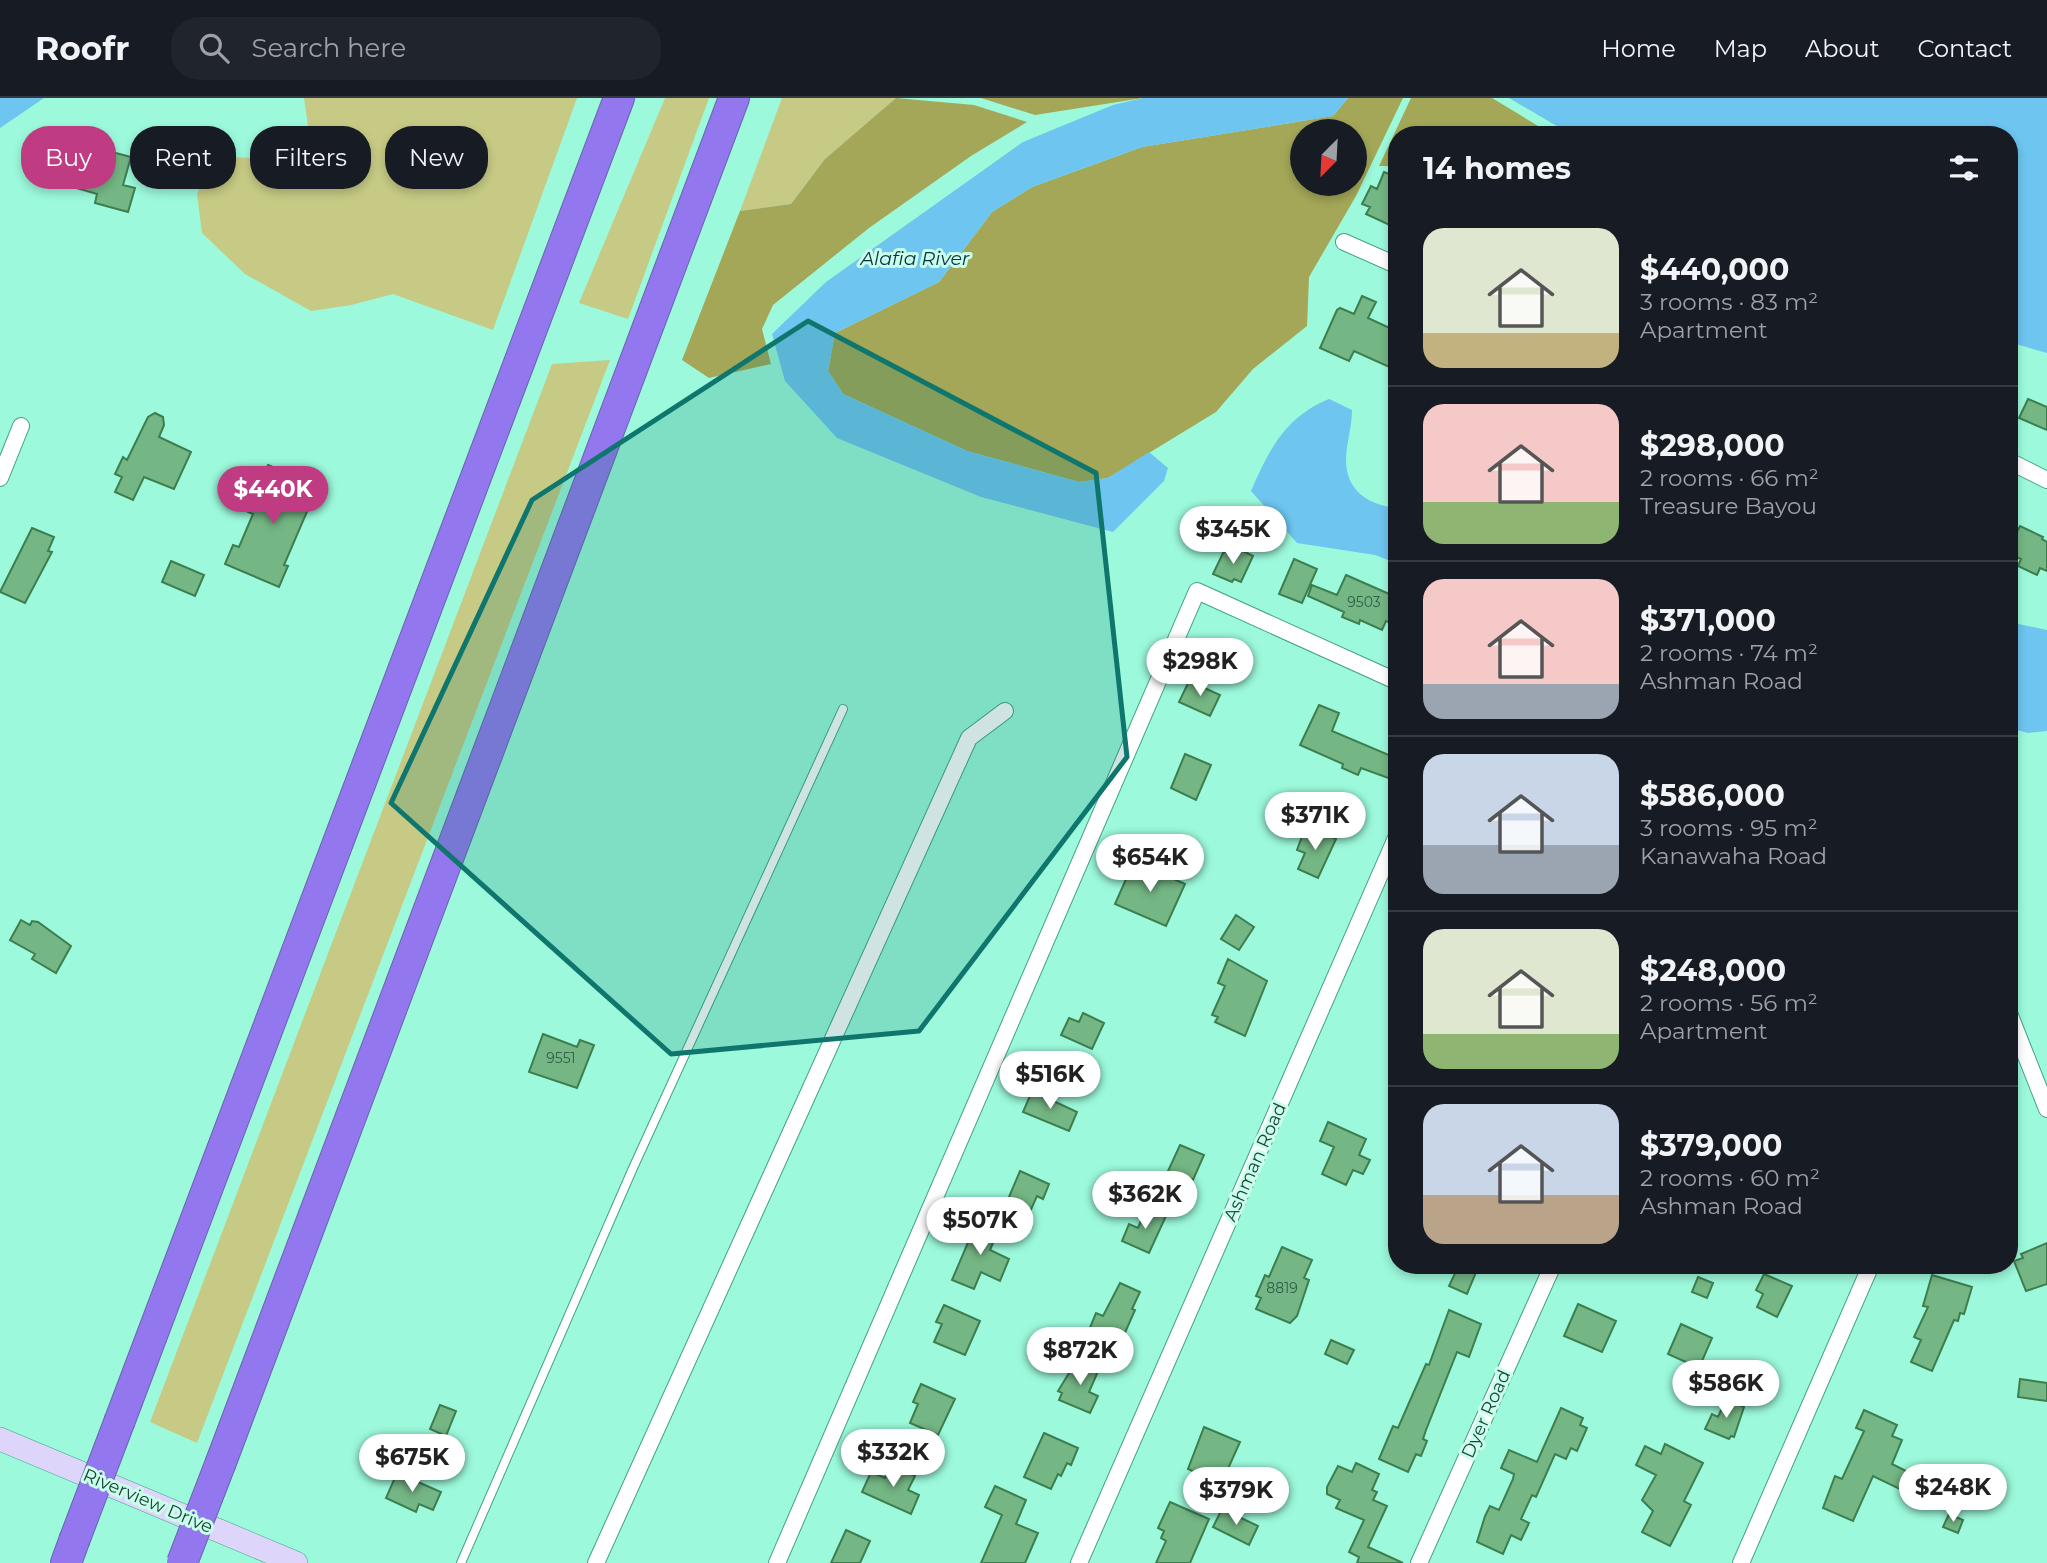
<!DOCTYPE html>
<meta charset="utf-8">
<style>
:root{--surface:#171b24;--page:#20242c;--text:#f1f3f6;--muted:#9ea1a6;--line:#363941;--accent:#bf3c83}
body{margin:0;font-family:Montserrat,sans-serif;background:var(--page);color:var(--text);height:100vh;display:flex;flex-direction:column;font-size:26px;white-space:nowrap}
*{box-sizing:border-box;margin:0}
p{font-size:23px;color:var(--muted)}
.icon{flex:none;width:38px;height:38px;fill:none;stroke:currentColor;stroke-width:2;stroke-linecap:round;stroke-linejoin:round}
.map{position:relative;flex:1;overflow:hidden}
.panel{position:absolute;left:1388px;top:28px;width:630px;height:1148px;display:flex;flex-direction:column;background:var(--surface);border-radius:28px;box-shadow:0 4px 10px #0003}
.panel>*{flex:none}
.banner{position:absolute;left:21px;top:28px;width:665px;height:63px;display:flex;gap:14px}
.needle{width:46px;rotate:204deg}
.controls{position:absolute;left:1290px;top:21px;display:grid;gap:14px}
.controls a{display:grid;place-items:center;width:77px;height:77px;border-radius:50%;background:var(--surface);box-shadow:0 4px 10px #0003;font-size:35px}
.price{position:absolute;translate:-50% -60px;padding:0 16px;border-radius:24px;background:#fff;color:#222;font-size:23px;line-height:46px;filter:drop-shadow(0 2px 4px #0008)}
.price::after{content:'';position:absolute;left:50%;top:42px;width:21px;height:16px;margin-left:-10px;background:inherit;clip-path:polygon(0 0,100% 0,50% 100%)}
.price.current{background:var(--accent);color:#fff}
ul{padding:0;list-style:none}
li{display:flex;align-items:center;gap:21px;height:175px;padding:0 35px}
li+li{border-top:2px solid var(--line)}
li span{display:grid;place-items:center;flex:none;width:196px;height:140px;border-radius:21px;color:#555}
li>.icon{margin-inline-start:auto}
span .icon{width:84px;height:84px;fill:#fffc;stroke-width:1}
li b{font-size:30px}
h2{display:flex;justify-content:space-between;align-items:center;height:84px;padding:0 35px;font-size:30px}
.pill{padding:0 24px;border-radius:28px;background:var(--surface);box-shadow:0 4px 10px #0003;font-size:24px;line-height:63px}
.pill.current{background:var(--accent);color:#fff}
header{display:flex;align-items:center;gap:42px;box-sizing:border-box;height:98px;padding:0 35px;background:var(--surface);border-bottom:2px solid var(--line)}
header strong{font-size:33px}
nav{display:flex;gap:38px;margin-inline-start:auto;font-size:24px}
.search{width:490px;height:63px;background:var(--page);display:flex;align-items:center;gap:18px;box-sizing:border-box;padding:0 24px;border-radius:28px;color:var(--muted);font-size:26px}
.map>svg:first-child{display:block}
</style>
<header>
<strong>Roofr</strong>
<div class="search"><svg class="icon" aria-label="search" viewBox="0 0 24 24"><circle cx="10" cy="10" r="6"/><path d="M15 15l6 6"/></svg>Search here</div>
<nav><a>Home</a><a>Map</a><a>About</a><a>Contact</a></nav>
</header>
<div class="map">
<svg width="2047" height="1465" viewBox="0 0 2047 1465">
<rect width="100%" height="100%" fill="#9cf9db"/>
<path fill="#c6ca84" d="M 304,0 L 577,0 L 493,232 L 393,196 L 351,207 L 311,213 L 245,176 L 202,135 L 197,96 L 213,58 L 272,61 L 312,56 Z
M 665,0 L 709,0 L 628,221 L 579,205 Z
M 782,0 L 896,0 L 825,61 L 791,106 L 740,113 Z
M 610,262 L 197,1345 L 150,1324 L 552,266 Z"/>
<path fill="#a3a757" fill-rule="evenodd" d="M 896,0 L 974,7 L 1027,24 L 971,58 L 869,130 L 773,207 L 762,231 L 771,266 L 709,280 L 682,262 L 740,113 L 791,106 L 825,61 Z
M 981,0 L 1143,0 L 1035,17 Z
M 1348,0 L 1403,0 L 1356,98 L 1309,179 L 1307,228 L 1253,271 L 1216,314 L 1108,380 L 1079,384 L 967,353 L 843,296 L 828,273 L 835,235 L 939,184 L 992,114 L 1032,89 L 1142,49 L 1333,18 ZM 1302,33 L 1354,33 L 1354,86 L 1302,86 Z
M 1411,0 L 1492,0 L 1553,37 L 1396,37 L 1396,68 L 1379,68 Z"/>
<path fill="#6ec5ef" d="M 0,0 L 44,0 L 0,30 Z
M 1143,0 L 1348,0 L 1333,18 L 1142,49 L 1032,89 L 992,114 L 939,184 L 835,235 L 828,273 L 843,296 L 967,353 L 1079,384 L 1108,380 L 1149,354 L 1168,370 L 1164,383 L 1113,434 L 981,399 L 837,340 L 785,283 L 772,236 L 826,184 L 1023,44 L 1113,7 Z
M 1509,0 L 2047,0 L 2047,255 L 2009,244 L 2009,37 L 1572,37 Z
M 1329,301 L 1352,312 C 1352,329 1346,347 1346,362 C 1346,393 1369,407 1396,410 L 1396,465 L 1375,457 L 1297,445 L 1251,393 C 1269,352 1285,319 1329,301 Z
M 2009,524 L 2047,532 L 2047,633 L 2028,635 L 2009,630 Z"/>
<path fill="#74b684" stroke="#3d7e4f" stroke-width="2" d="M 73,52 L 108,53 L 131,59 L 123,87 L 135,90 L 128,114 L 95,105 L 97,96 L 63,86 Z
M 1384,74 L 1396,79 L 1396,130 L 1366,116 L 1370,109 L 1362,106 L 1371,88 L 1377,91 Z
M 1362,198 L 1376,204 L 1368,220 L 1396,233 L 1396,272 L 1354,253 L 1349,263 L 1320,250 L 1337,212 L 1340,210 L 1354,216 Z
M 2028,301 L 2047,309 L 2047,332 L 2019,320 Z
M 155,315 L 163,319 L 164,327 L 159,339 L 191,354 L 174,391 L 144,379 L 133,402 L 115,394 L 122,379 L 115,376 L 123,359 L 127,362 L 148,319 Z
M 268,367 L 318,388 L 284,467 L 288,468 L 279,489 L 225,466 L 233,447 L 239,449 L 253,416 L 248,414 Z
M 2009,428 L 2018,432 L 2020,428 L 2043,439 L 2042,441 L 2047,444 L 2047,473 L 2040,470 L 2037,477 L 2018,468 L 2021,461 L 2009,456 Z
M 32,430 L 54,439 L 48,453 L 52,454 L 25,505 L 0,494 Z
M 1237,450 L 1253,458 L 1241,484 L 1234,481 L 1232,484 L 1213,476 L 1224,453 L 1233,458 Z
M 1294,461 L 1317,471 L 1302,505 L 1279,496 Z
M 171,463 L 204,477 L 195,498 L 162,484 Z
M 1346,477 L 1396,499 L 1396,527 L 1386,523 L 1382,532 L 1360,522 L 1359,526 L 1342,519 L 1344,514 L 1308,498 L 1312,487 L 1337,497 Z
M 1189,583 L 1220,597 L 1210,618 L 1179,604 Z
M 1319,607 L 1339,615 L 1332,633 L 1396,660 L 1391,681 L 1361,670 L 1358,677 L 1342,670 L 1343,666 L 1300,647 Z
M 1185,656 L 1211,667 L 1196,702 L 1171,690 Z
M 1311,730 L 1336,741 L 1318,780 L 1298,771 L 1305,755 L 1297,752 L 1303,736 L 1308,738 Z
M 1134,763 L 1185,786 L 1166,828 L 1115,806 Z
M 1236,817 L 1254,829 L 1239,852 L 1221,841 Z
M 21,822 L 30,827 L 32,823 L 38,824 L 71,848 L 56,875 L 32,861 L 35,856 L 10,842 Z
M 1228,861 L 1267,883 L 1245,938 L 1215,924 L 1218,919 L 1212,917 L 1225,888 L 1218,885 Z
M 1083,915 L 1104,925 L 1092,951 L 1061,937 L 1069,920 L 1079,924 Z
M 543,936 L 577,949 L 580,942 L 594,947 L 577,990 L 529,974 Z
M 1032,993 L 1077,1014 L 1069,1033 L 1023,1014 Z
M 1328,1024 L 1366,1041 L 1359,1057 L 1370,1062 L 1363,1076 L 1353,1072 L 1346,1087 L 1322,1076 L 1334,1049 L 1320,1043 Z
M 1180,1047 L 1204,1057 L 1193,1082 L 1189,1080 L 1184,1093 L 1163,1084 Z
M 1020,1073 L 1049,1086 L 1043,1101 L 1037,1098 L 1029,1116 L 1006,1106 Z
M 1147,1109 L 1166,1118 L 1149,1155 L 1122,1143 L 1129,1126 L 1138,1130 Z
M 978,1121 L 999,1130 L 990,1152 L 1009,1161 L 1000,1183 L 981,1174 L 974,1191 L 952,1182 Z
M 2047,1145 L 2047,1186 L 2026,1193 L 2014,1163 L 2023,1160 L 2021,1156 Z
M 1282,1149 L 1312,1162 L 1304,1180 L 1309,1182 L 1297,1218 L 1290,1225 L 1256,1211 L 1261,1200 L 1256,1198 L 1265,1177 L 1269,1179 Z
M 1459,1167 L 1479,1167 L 1467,1196 L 1449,1188 Z
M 1764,1176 L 1792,1188 L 1777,1219 L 1757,1209 L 1763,1196 L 1756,1192 Z
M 1932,1177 L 1972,1189 L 1964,1216 L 1960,1215 L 1958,1223 L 1954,1222 L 1932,1273 L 1911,1264 L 1921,1242 L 1914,1239 L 1928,1209 L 1923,1208 Z
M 1698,1179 L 1713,1185 L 1707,1200 L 1692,1194 Z
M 1120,1185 L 1140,1194 L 1132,1211 L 1135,1212 L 1120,1246 L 1089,1232 L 1096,1215 L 1103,1218 Z
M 1578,1206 L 1616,1223 L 1602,1254 L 1564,1238 Z
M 944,1207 L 980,1223 L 965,1257 L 934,1244 L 942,1226 L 936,1224 Z
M 1449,1212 L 1481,1226 L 1469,1259 L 1457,1254 L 1426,1332 L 1423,1341 L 1427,1343 L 1421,1358 L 1416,1356 L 1408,1374 L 1379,1361 L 1393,1328 L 1398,1330 L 1426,1266 L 1429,1267 Z
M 1681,1226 L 1712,1240 L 1699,1270 L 1668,1256 Z
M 1331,1242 L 1354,1252 L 1347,1266 L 1325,1256 Z
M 1077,1262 L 1099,1271 L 1089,1294 L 1098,1298 L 1090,1315 L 1059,1302 L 1062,1295 L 1058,1293 Z
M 2020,1281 L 2047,1285 L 2047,1303 L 2018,1299 Z
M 921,1286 L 955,1301 L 938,1337 L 910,1325 L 918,1306 L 913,1304 Z
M 1726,1301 L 1744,1309 L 1734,1339 L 1731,1338 L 1729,1341 L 1705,1331 L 1712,1316 L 1718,1319 Z
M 440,1307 L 456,1313 L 446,1338 L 430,1331 Z
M 1561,1310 L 1583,1320 L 1580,1327 L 1587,1330 L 1577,1353 L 1571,1350 L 1566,1361 L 1555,1356 L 1536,1399 L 1532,1397 L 1521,1421 L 1529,1425 L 1521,1442 L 1511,1437 L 1503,1456 L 1477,1444 L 1485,1418 L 1490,1408 L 1499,1412 L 1513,1381 L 1514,1376 L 1501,1370 L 1509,1352 L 1537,1364 Z
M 1864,1312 L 1897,1327 L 1892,1338 L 1902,1342 L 1892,1366 L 1914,1377 L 1906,1394 L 1873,1378 L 1853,1423 L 1823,1410 L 1835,1378 L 1842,1381 L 1864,1333 L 1856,1330 Z
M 1204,1329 L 1240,1344 L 1227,1373 L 1220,1370 L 1214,1383 L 1188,1371 Z
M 1044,1335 L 1078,1350 L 1071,1367 L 1067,1365 L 1061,1378 L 1058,1376 L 1051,1391 L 1024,1379 Z
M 1665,1346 L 1703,1365 L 1684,1403 L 1691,1407 L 1670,1448 L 1642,1434 L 1653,1413 L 1642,1402 L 1656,1377 L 1636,1367 L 1645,1348 L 1661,1356 Z
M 1356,1365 L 1379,1376 L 1372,1392 L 1377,1394 L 1373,1402 L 1387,1408 L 1368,1449 L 1403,1465 L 1357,1465 L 1359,1459 L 1349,1454 L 1364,1422 L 1336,1410 L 1340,1402 L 1327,1396 L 1327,1389 L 1338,1368 L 1352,1374 Z
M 891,1367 L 915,1378 L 908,1392 L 919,1397 L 911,1416 L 862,1394 L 871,1374 L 885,1380 Z
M 397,1375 L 441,1394 L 433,1412 L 419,1406 L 416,1414 L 386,1400 Z
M 995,1388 L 1026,1402 L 1016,1426 L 1038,1435 L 1025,1465 L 981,1465 L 1002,1417 L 985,1409 Z
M 1170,1404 L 1209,1421 L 1190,1465 L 1156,1465 L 1166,1443 L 1161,1440 L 1164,1433 L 1158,1430 Z
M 1222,1411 L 1258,1428 L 1249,1447 L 1213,1429 Z
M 1949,1416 L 1963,1422 L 1958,1435 L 1943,1429 Z
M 846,1432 L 870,1443 L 860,1465 L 831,1465 Z"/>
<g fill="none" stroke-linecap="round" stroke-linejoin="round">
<defs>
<path id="lane" d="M 461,1465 L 633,1070 L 843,611"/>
<path id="street" d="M 1344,144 L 1396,167
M 2009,363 L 2047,382
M 0,380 L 21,328
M 2009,915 L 2047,1011
M 596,1465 L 969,640 L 1005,613
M 777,1465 L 1197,493 L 1396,583
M 1079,1465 L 1396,740
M 1419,1465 L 1553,1167
M 1741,1465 L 1871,1167"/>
<path id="secondary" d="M 0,1341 L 296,1465"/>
<path id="highway" d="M 120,1322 L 619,0
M 221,1364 L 734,0
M 66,1465 L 74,1443"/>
</defs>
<use href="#lane" stroke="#42a185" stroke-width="10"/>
<use href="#street" stroke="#42a185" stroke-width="18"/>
<use href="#secondary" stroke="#42a185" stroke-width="24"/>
<use href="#highway" stroke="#6865ae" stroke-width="32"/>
<use href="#lane" stroke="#fff" stroke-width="8"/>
<use href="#street" stroke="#fff" stroke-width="16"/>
<use href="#secondary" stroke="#ded6fa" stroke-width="23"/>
<use href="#highway" stroke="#9277ee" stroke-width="30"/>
<defs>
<path id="highway-bridge" d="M 74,1443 L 120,1322
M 182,1465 L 221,1364"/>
</defs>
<use href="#highway-bridge" stroke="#6865ae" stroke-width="32" stroke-linecap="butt"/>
<use href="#highway-bridge" stroke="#9277ee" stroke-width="30"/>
</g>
<path fill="#0f766e" fill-opacity="0.2" stroke="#0f766e" stroke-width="5" stroke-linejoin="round" d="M 808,223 L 1096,375 L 1127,659 L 919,933 L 671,956 L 391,705 L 532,402 Z"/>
<g text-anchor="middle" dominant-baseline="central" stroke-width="6" stroke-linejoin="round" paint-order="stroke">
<g font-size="14" fill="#31604a">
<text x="1364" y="504">9503</text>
<text x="561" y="960">9551</text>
<text x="1282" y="1190">8819</text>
</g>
<g font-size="18" fill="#1b4337" stroke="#c9feeb">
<text transform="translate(1255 1064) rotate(-66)">Ashman Road</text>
<text transform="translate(1486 1316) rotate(-66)">Dyer Road</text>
<text transform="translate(148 1403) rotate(23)">Riverview Drive</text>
</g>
<g font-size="19" font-style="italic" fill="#093243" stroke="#c9feeb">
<text x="915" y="160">Alafia River</text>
</g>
</g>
</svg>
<div class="controls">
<a><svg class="needle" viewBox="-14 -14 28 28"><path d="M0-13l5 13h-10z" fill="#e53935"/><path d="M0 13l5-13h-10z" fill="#9ea1a6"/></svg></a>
</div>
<b class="price current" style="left:273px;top:428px">$440K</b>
<b class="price" style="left:1233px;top:468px">$345K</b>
<b class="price" style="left:1200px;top:600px">$298K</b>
<b class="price" style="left:1315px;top:754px">$371K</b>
<b class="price" style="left:1150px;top:796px">$654K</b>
<b class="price" style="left:1050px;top:1013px">$516K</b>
<b class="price" style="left:1145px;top:1133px">$362K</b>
<b class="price" style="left:980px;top:1159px">$507K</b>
<b class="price" style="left:1080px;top:1289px">$872K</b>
<b class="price" style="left:1726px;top:1322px">$586K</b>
<b class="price" style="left:893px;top:1391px">$332K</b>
<b class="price" style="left:412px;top:1396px">$675K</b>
<b class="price" style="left:1953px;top:1426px">$248K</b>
<b class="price" style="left:1236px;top:1429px">$379K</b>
<div class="banner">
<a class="pill current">Buy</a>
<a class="pill">Rent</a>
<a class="pill">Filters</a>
<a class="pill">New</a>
</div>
<section class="panel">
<h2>14 homes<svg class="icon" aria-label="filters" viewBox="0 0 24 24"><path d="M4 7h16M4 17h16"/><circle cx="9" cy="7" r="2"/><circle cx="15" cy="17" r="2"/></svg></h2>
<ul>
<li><span style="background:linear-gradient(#dfe7d0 75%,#c2b280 0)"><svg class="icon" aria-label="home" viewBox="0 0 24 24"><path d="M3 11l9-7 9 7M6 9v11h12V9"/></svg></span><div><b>$440,000</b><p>3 rooms · 83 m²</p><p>Apartment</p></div></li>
<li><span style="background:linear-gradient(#f6c9c9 70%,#8fb573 0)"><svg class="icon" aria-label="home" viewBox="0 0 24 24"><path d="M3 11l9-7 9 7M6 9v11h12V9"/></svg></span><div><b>$298,000</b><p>2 rooms · 66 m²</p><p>Treasure Bayou</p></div></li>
<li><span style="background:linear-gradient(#f6c9c9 75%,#9aa5b1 0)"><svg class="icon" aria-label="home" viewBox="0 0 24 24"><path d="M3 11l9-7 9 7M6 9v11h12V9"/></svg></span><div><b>$371,000</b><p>2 rooms · 74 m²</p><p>Ashman Road</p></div></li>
<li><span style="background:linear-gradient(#c9d6e8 65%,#9aa5b1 0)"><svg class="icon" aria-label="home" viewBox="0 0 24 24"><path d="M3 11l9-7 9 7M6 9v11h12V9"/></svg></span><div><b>$586,000</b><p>3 rooms · 95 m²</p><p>Kanawaha Road</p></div></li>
<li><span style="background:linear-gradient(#dfe7d0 75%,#8fb573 0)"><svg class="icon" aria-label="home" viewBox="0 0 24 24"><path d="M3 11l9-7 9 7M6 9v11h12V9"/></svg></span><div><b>$248,000</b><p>2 rooms · 56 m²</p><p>Apartment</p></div></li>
<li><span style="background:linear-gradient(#c9d6e8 65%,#b9a48a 0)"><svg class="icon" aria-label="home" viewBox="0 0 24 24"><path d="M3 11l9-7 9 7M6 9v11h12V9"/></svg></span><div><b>$379,000</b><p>2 rooms · 60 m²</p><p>Ashman Road</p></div></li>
</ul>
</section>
</div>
